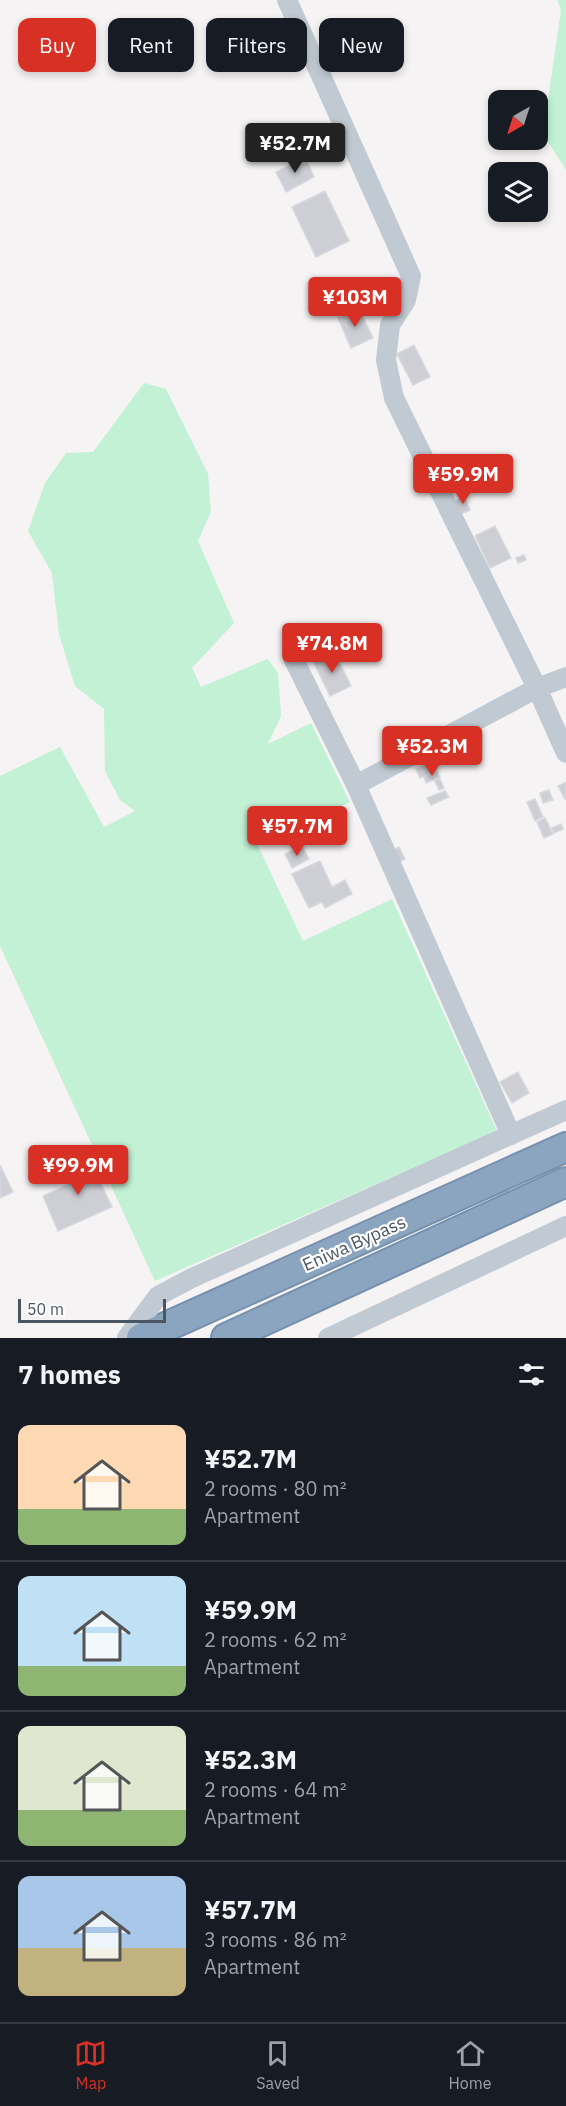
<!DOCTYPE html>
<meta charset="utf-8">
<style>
:root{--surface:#171b24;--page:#242831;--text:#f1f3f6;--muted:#9ea1a6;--line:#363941;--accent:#d93025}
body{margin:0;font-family:"IBM Plex Sans",sans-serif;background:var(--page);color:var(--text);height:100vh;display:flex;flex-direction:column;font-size:22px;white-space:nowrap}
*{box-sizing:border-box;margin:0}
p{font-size:20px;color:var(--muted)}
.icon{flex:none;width:33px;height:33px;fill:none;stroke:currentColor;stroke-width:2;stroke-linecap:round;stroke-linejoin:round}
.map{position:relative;height:1338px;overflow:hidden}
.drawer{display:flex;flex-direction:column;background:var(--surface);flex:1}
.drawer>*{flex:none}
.hud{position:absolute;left:18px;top:18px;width:531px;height:54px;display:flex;gap:12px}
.needle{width:39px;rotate:219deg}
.fabs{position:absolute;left:488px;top:90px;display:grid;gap:12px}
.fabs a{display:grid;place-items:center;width:60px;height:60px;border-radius:12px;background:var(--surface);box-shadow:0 3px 9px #0003;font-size:30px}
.scale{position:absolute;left:18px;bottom:15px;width:148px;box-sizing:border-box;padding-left:6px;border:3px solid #4a5661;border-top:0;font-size:16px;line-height:21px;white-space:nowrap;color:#4a5661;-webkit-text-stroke:4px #fff;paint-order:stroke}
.price{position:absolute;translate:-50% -51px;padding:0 14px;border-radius:6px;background:var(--accent);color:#fff;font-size:20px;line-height:39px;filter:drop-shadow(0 2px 3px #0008)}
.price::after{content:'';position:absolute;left:50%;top:36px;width:18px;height:14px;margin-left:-9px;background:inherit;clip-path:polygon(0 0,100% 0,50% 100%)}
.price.selected{background:#222;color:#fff}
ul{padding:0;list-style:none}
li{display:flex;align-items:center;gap:18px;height:150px;padding:0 18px}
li+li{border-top:2px solid var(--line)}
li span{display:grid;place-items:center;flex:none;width:168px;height:120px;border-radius:12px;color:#555}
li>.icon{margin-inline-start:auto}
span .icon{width:72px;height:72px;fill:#fffc;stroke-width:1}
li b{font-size:26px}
h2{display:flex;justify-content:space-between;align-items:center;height:72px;padding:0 18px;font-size:26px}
.chip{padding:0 21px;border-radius:12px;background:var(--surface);box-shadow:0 3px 9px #0003;font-size:21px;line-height:54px}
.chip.selected{background:var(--accent);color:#fff}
.tabs{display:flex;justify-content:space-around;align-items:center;height:84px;border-top:2px solid var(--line);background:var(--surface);font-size:16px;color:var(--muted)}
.tabs a{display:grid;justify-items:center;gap:3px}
.tabs .selected{color:var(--accent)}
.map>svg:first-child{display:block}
</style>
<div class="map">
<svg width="566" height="1338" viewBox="0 0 566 1338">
<rect width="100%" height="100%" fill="#f5f3f3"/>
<path fill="#c3f1d5" d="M 557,0 L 566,0 L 566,170 L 543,134 L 561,10 Z
M 144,383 L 166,389 L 208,474 L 211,512 L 198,541 L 234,623 L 192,668 L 201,687 L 268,659 L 278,673 L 281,716 L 268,744 L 311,723 L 350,802 L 258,846 L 303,941 L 392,899 L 497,1131 L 155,1281 L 0,946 L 0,776 L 60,747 L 104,827 L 135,811 L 120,800 L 105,771 L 104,709 L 75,686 L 59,634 L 52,573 L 28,531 L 45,483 L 66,453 L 93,452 Z"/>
<path fill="#cdcfd5" stroke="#d7d9de" stroke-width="1.5" d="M 305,157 L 314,177 L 286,192 L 276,172 Z
M 325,191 L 349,241 L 316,257 L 292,207 Z
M 359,309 L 373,338 L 351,348 L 338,318 Z
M 414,345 L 430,377 L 413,385 L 397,354 Z
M 464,496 L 470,510 L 461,514 L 455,501 Z
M 495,526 L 511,558 L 490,568 L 475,536 Z
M 524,555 L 526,560 L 518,563 L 516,558 Z
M 334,651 L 351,686 L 330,696 L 313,661 Z
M 434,762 L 437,770 L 420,778 L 416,769 Z
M 437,771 L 440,777 L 426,783 L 424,777 Z
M 440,779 L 444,788 L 439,790 L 435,781 Z
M 566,782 L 566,799 L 565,799 L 558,786 Z
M 549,790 L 553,800 L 543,803 L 540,793 Z
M 445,791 L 449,797 L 431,805 L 427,798 Z
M 535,799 L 543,817 L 535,821 L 527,802 Z
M 545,818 L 553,834 L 544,838 L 537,822 Z
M 561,824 L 563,829 L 554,833 L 552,828 Z
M 302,846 L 309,859 L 292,868 L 285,854 Z
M 399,847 L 405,859 L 398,862 L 392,850 Z
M 320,861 L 332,887 L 345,880 L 352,894 L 325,908 L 322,902 L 309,908 L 292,874 Z
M 518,1072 L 529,1093 L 512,1103 L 500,1082 Z
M 88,1157 L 112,1207 L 58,1231 L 43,1196 L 72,1183 L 65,1167 Z
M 0,1165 L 13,1192 L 0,1198 Z"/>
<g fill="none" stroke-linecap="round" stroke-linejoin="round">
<defs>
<path id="highway" d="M 141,1338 L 566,1147
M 226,1338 L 566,1182"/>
</defs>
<use href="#highway" stroke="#7690ad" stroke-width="32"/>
<path stroke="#c1cad2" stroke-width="20" d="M 287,0 L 411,276 L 406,300 L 390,325 L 386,360 L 394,398 L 537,688 L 566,753
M 293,658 L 356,785 L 511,1135
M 356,785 L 537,688 L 566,677
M 127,1338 L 158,1296 L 192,1278 L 566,1110
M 328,1338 L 566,1226"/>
<use href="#highway" stroke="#8ba5c1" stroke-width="28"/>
</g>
<g text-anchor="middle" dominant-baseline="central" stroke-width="4.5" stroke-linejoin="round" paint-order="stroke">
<g font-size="18" fill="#4a5661" stroke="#fff">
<text transform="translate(354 1243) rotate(-24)">Eniwa Bypass</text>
</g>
</g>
</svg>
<div class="fabs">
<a><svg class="needle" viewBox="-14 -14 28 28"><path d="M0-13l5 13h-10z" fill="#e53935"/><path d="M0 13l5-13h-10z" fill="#9ea1a6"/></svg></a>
<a><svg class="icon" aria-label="layers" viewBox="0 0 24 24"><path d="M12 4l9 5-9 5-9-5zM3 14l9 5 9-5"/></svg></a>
</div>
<div class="scale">50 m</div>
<b class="price selected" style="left:295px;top:174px">¥52.7M</b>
<b class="price" style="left:355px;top:328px">¥103M</b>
<b class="price" style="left:463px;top:505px">¥59.9M</b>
<b class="price" style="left:332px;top:674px">¥74.8M</b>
<b class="price" style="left:432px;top:777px">¥52.3M</b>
<b class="price" style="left:297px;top:857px">¥57.7M</b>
<b class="price" style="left:78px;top:1196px">¥99.9M</b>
<div class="hud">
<a class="chip selected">Buy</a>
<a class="chip">Rent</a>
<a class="chip">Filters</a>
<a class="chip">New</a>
</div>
</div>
<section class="drawer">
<h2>7 homes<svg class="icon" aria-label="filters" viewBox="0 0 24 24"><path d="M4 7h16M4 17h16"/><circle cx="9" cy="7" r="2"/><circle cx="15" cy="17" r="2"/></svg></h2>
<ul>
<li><span style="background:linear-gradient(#ffd9b3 70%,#8fb573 0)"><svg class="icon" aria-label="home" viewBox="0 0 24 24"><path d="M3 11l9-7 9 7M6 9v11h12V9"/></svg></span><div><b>¥52.7M</b><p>2 rooms · 80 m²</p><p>Apartment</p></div></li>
<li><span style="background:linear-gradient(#bfe0f5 75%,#8fb573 0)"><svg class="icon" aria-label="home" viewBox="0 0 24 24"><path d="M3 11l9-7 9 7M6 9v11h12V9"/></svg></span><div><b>¥59.9M</b><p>2 rooms · 62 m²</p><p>Apartment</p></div></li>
<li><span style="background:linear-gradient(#dfe7d0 70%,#8fb573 0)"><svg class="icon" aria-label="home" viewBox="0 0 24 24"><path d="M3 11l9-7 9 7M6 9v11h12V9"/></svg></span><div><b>¥52.3M</b><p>2 rooms · 64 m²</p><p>Apartment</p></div></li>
<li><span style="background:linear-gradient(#a9c7e8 60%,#c2b280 0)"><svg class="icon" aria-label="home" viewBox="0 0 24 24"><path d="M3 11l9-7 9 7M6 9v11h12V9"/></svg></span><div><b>¥57.7M</b><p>3 rooms · 86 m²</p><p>Apartment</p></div></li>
</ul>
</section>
<nav class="tabs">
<a class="selected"><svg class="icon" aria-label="map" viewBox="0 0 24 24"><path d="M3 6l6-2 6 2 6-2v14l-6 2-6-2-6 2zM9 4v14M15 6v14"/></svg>Map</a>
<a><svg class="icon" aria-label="saved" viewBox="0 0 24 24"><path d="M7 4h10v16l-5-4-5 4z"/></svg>Saved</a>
<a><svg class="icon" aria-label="home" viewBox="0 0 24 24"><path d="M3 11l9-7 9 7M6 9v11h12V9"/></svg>Home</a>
</nav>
